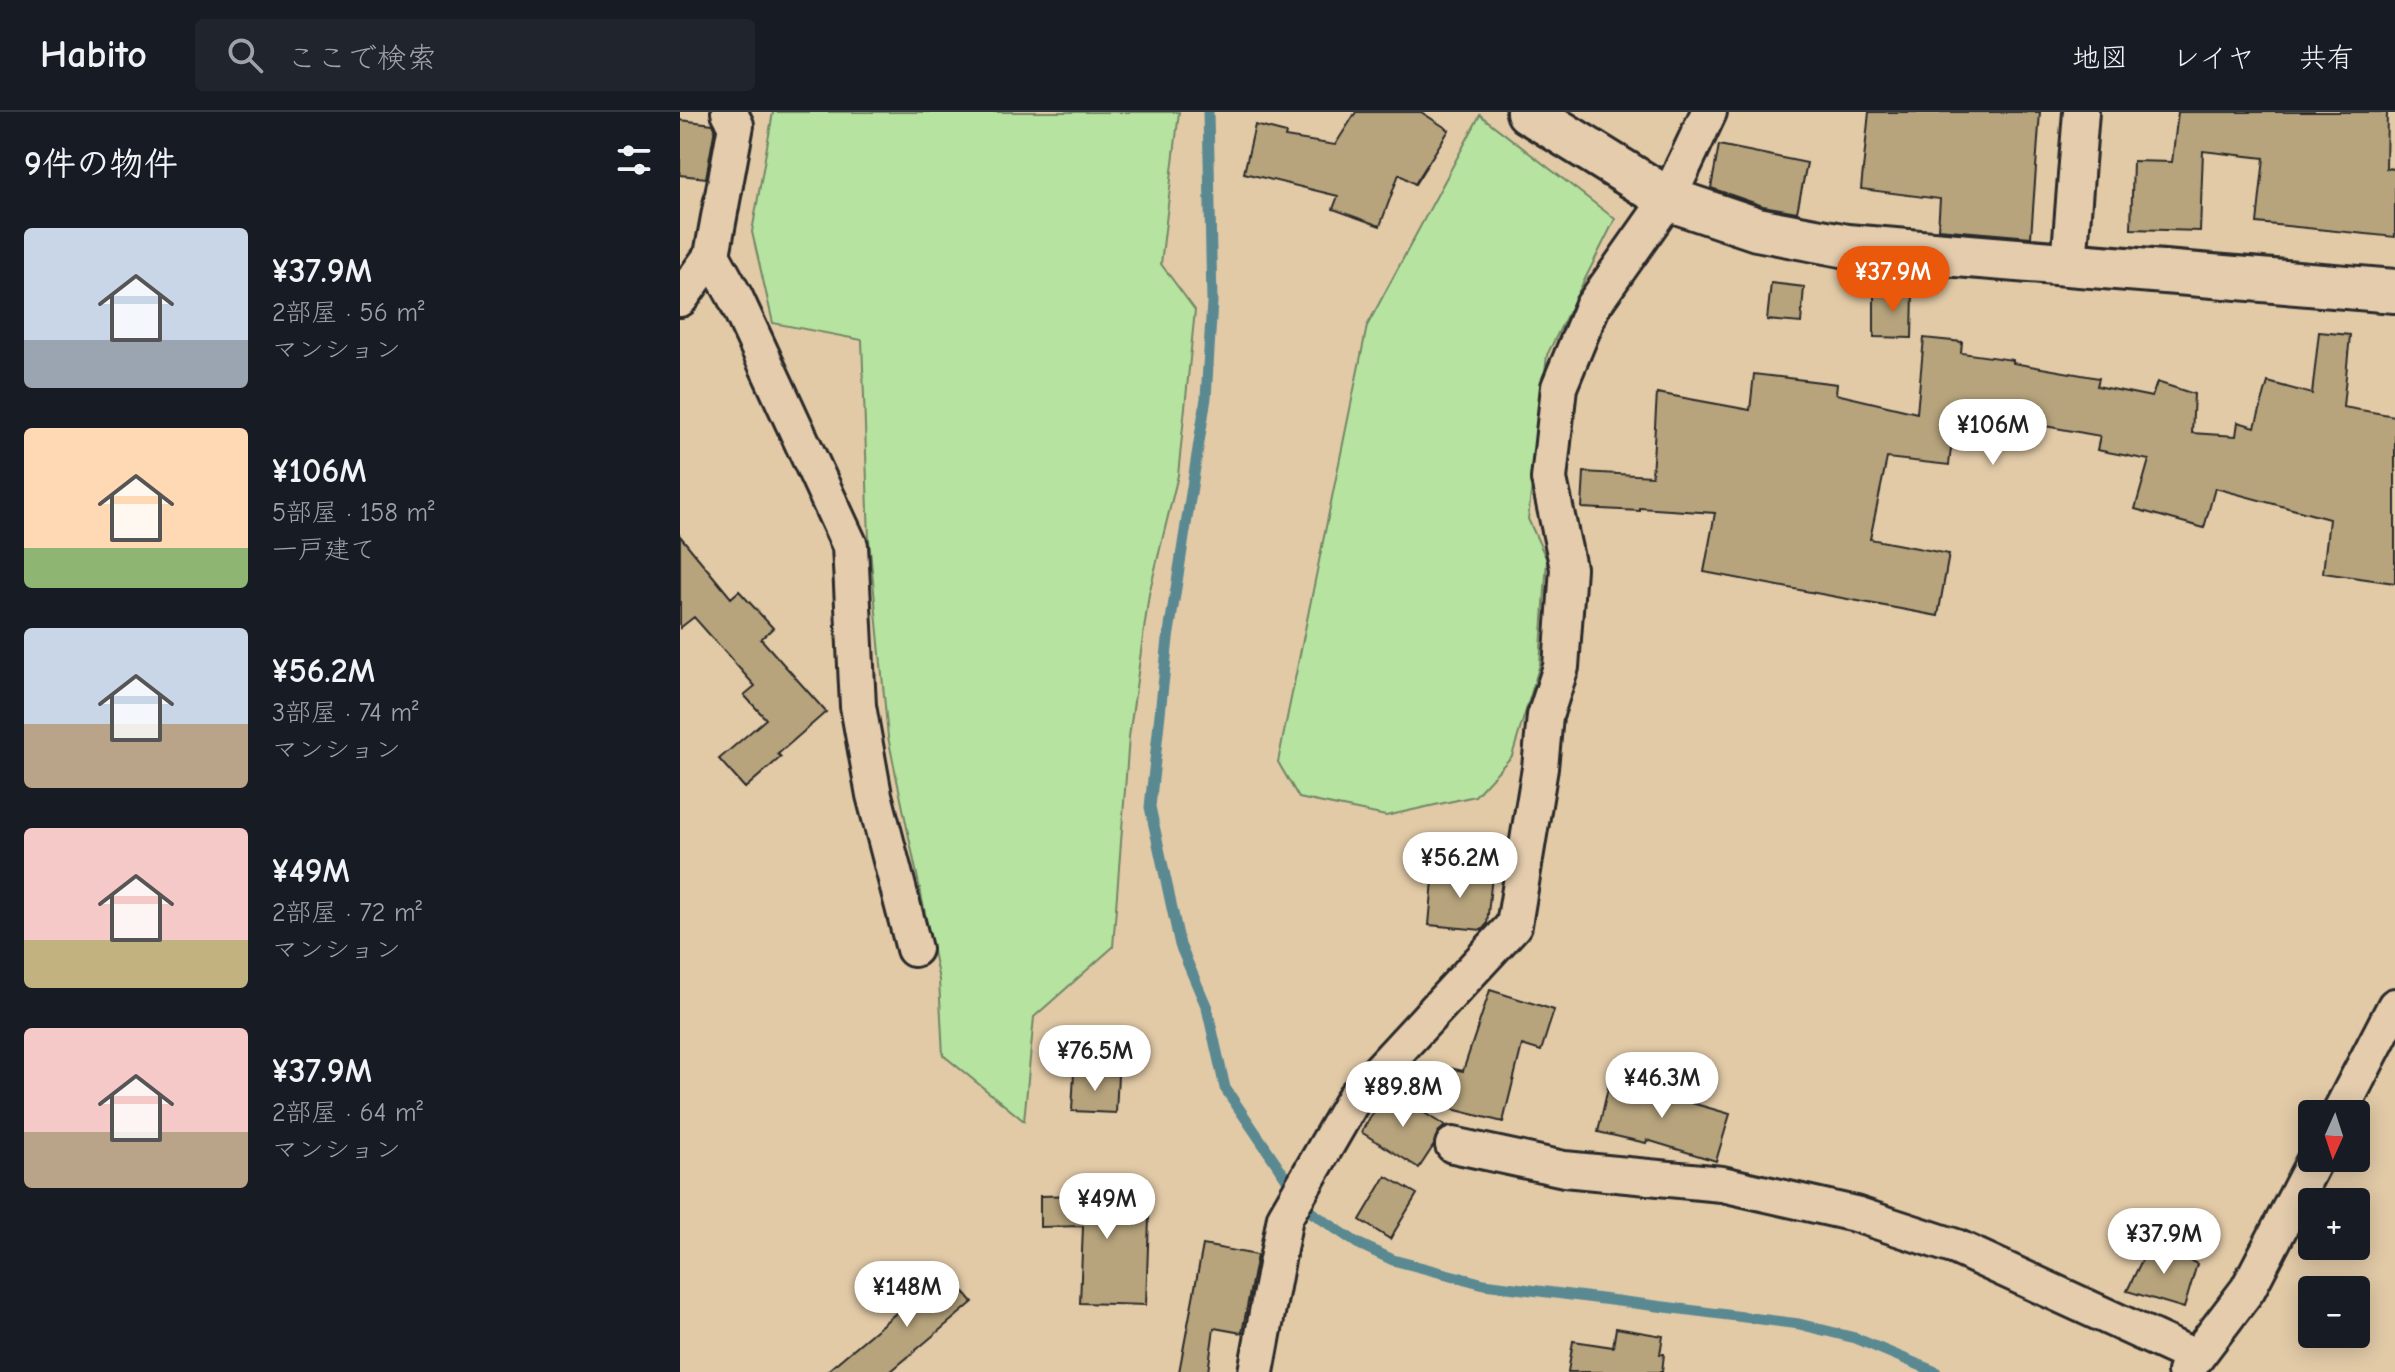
<!DOCTYPE html>
<html lang="ja">
<meta charset="utf-8">
<style>
:root{--surface:#171b24;--page:#20242c;--text:#f1f3f6;--muted:#9ea1a6;--line:#363941;--accent:#ea580c}
body{margin:0;font-family:"Comic Neue","Klee One",sans-serif;background:var(--page);color:var(--text);height:100vh;display:flex;flex-direction:column;font-size:30px;white-space:nowrap}
*{box-sizing:border-box;margin:0}
p{font-size:26px;color:var(--muted)}
.icon{flex:none;width:44px;height:44px;fill:none;stroke:currentColor;stroke-width:2;stroke-linecap:round;stroke-linejoin:round}
.map{position:relative;flex:1;overflow:hidden}
.side{display:flex;flex-direction:column;background:var(--surface);width:680px}
.side>*{flex:none}
.needle{width:52px;rotate:183deg}
.controls{position:absolute;left:1618px;top:988px;display:grid;gap:16px}
.controls a{display:grid;place-items:center;width:72px;height:72px;border-radius:8px;background:var(--surface);box-shadow:0 4px 20px #0003;font-size:40px}
.price{position:absolute;translate:-50% -68px;padding:0 18px;border-radius:28px;background:#fff;color:#222;font-size:26px;line-height:52px;filter:drop-shadow(0 2px 4px #0008)}
.price::after{content:'';position:absolute;left:50%;top:48px;width:24px;height:18px;margin-left:-12px;background:inherit;clip-path:polygon(0 0,100% 0,50% 100%)}
.price.selected{background:var(--accent);color:#fff}
ul{padding:0;list-style:none}
li{display:flex;align-items:center;gap:24px;height:200px;padding:0 24px}
li span{display:grid;place-items:center;flex:none;width:224px;height:160px;border-radius:8px;color:#555}
li>.icon{margin-inline-start:auto}
span .icon{width:96px;height:96px;fill:#fffc;stroke-width:1}
li b{font-size:34px}
h2{display:flex;justify-content:space-between;align-items:center;height:96px;padding:0 24px;font-size:34px}
header{display:flex;align-items:center;gap:48px;box-sizing:border-box;height:112px;padding:0 40px;background:var(--surface);border-bottom:2px solid var(--line)}
header strong{font-size:38px}
nav{display:flex;gap:44px;margin-inline-start:auto;font-size:28px}
.search{width:560px;height:72px;background:var(--page);display:flex;align-items:center;gap:20px;box-sizing:border-box;padding:0 28px;border-radius:8px;color:var(--muted);font-size:30px}
main{display:flex;flex:1;min-height:0}
.map>svg:first-child{display:block}
</style>
<header>
<strong>Habito</strong>
<div class="search"><svg class="icon" aria-label="search" viewBox="0 0 24 24"><circle cx="10" cy="10" r="6"/><path d="M15 15l6 6"/></svg>ここで検索</div>
<nav><a>地図</a><a>レイヤ</a><a>共有</a></nav>
</header>
<main>
<section class="side">
<h2>9件の物件<svg class="icon" aria-label="filters" viewBox="0 0 24 24"><path d="M4 7h16M4 17h16"/><circle cx="9" cy="7" r="2"/><circle cx="15" cy="17" r="2"/></svg></h2>
<ul>
<li><span style="background:linear-gradient(#c9d6e8 70%,#9aa5b1 0)"><svg class="icon" aria-label="home" viewBox="0 0 24 24"><path d="M3 11l9-7 9 7M6 9v11h12V9"/></svg></span><div><b>¥37.9M</b><p>2部屋 · 56 m²</p><p>マンション</p></div></li>
<li><span style="background:linear-gradient(#ffd9b3 75%,#8fb573 0)"><svg class="icon" aria-label="home" viewBox="0 0 24 24"><path d="M3 11l9-7 9 7M6 9v11h12V9"/></svg></span><div><b>¥106M</b><p>5部屋 · 158 m²</p><p>一戸建て</p></div></li>
<li><span style="background:linear-gradient(#c9d6e8 60%,#b9a48a 0)"><svg class="icon" aria-label="home" viewBox="0 0 24 24"><path d="M3 11l9-7 9 7M6 9v11h12V9"/></svg></span><div><b>¥56.2M</b><p>3部屋 · 74 m²</p><p>マンション</p></div></li>
<li><span style="background:linear-gradient(#f6c9c9 70%,#c2b280 0)"><svg class="icon" aria-label="home" viewBox="0 0 24 24"><path d="M3 11l9-7 9 7M6 9v11h12V9"/></svg></span><div><b>¥49M</b><p>2部屋 · 72 m²</p><p>マンション</p></div></li>
<li><span style="background:linear-gradient(#f6c9c9 65%,#b9a48a 0)"><svg class="icon" aria-label="home" viewBox="0 0 24 24"><path d="M3 11l9-7 9 7M6 9v11h12V9"/></svg></span><div><b>¥37.9M</b><p>2部屋 · 64 m²</p><p>マンション</p></div></li>
</ul>
</section>
<div class="map">
<svg width="1715" height="1260" viewBox="0 0 1715 1260">
<rect width="100%" height="100%" fill="#e2caa7"/>
<filter id="ink" filterUnits="userSpaceOnUse"><feTurbulence type="fractalNoise" baseFrequency=".0125" numOctaves="2"/><feDisplacementMap in="SourceGraphic" scale="16" xChannelSelector="R" yChannelSelector="G"/><feConvolveMatrix kernelMatrix="1 2 1 2 8 2 1 2 1" color-interpolation-filters="sRGB"/></filter>
<g filter="url(#ink)">
<path fill="#b7e3a0" stroke="#718766" stroke-width="2" d="M 93,0 L 499,0 L 481,152 L 515,198 L 498,363 L 469,482 L 449,625 L 433,835 L 354,905 L 344,1009 L 263,943 L 259,868 L 208,625 L 189,427 L 182,228 L 93,211 L 72,120 Z
M 800,3 L 935,107 L 867,243 L 848,407 L 867,448 L 860,552 L 832,644 L 795,684 L 706,704 L 619,686 L 598,650 L 687,214 Z"/>
<g fill="none" stroke-linecap="round" stroke-linejoin="round">
<path stroke="#5a8992" stroke-width="11" d="M 528,0 L 532,190 L 526,286 L 488,527 L 470,695 L 500,833 L 527,896 L 545,976 L 628,1098 L 677,1131 L 713,1148 L 804,1172 L 1119,1212 L 1175,1226 L 1256,1260"/>
</g>
<path fill="#b7a47d" stroke="#2b2b2b" stroke-width="2" d="M 676,0 L 741,0 L 769,18 L 735,72 L 719,62 L 700,114 L 653,97 L 658,84 L 564,61 L 575,13 L 606,21 L 605,25 L 655,33 Z
M 1189,0 L 1360,0 L 1351,125 L 1258,117 L 1260,87 L 1181,77 Z
M 1498,0 L 1707,0 L 1706,56 L 1715,57 L 1715,125 L 1577,111 L 1584,46 L 1523,39 L 1520,119 L 1451,117 L 1453,49 L 1492,50 Z
M 0,8 L 33,12 L 35,16 L 26,66 L 0,63 Z
M 1039,33 L 1127,51 L 1117,100 L 1083,94 L 1031,76 Z
M 1091,171 L 1124,175 L 1121,211 L 1087,208 Z
M 1194,178 L 1233,179 L 1232,226 L 1194,225 Z
M 1639,220 L 1670,223 L 1663,295 L 1715,304 L 1715,471 L 1643,461 L 1649,407 L 1535,376 L 1524,416 L 1455,397 L 1469,348 L 1417,338 L 1420,324 L 1338,309 L 1339,302 L 1276,295 L 1269,353 L 1207,346 L 1190,427 L 1269,442 L 1258,504 L 1024,460 L 1035,401 L 960,396 L 960,399 L 902,396 L 904,360 L 972,364 L 977,281 L 1070,298 L 1074,262 L 1157,272 L 1156,282 L 1237,301 L 1244,226 L 1282,230 L 1281,241 L 1333,248 L 1333,251 L 1419,266 L 1417,274 L 1472,285 L 1477,270 L 1514,282 L 1512,321 L 1556,324 L 1558,310 L 1575,315 L 1588,270 L 1632,282 Z
M 0,424 L 51,486 L 59,479 L 93,516 L 81,527 L 146,600 L 98,642 L 101,645 L 65,676 L 39,647 L 86,607 L 64,583 L 75,574 L 14,505 L 0,516 Z
M 754,757 L 812,763 L 807,812 L 802,818 L 749,813 Z
M 810,878 L 874,898 L 861,939 L 842,933 L 823,1010 L 756,993 L 765,955 L 783,959 Z
M 394,961 L 438,963 L 436,1001 L 392,999 Z
M 930,967 L 978,977 L 977,981 L 1050,1002 L 1036,1049 L 967,1028 L 966,1031 L 918,1020 Z
M 708,978 L 765,1014 L 758,1020 L 754,1033 L 739,1056 L 681,1020 Z
M 706,1064 L 737,1082 L 710,1127 L 680,1108 Z
M 404,1075 L 470,1077 L 466,1193 L 400,1191 L 403,1114 L 360,1115 L 360,1084 L 404,1083 Z
M 1471,1129 L 1517,1152 L 1504,1196 L 1447,1179 Z
M 523,1133 L 577,1143 L 562,1221 L 534,1216 L 528,1260 L 499,1260 Z
M 266,1159 L 293,1190 L 210,1260 L 146,1260 Z
M 936,1216 L 983,1224 L 980,1242 L 984,1242 L 982,1260 L 888,1260 L 893,1229 L 933,1235 Z"/>
<g fill="none" stroke-linecap="round" stroke-linejoin="round">
<defs>
<path id="minor" d="M 32,143 L 55,185 L 170,434 L 178,594 L 194,683 L 234,837
M 1389,152 L 1401,0
M 0,187 L 32,143 L 56,13 L 49,0
M 1659,1002 L 1715,894
M 773,1033 L 884,1057 L 1042,1072 L 1175,1102 L 1276,1135 L 1515,1245
M 576,1260 L 605,1105 L 674,986 L 834,813 L 860,656 L 865,604 L 881,555 L 888,456 L 869,367 L 879,275 L 912,195 L 988,87 L 1029,0
M 1505,1260 L 1568,1177 L 1636,1046"/>
<path id="tertiary" d="M 848,0 L 988,87 L 1077,117 L 1167,134 L 1715,179"/>
</defs>
<use href="#minor" stroke="#2b2b2b" stroke-width="40"/>
<use href="#tertiary" stroke="#2b2b2b" stroke-width="48"/>
<use href="#minor" stroke="#e4ccad" stroke-width="34"/>
<use href="#tertiary" stroke="#e4ccad" stroke-width="42"/>
</g>
</g>
</svg>
<div class="controls">
<a><svg class="needle" viewBox="-14 -14 28 28"><path d="M0-13l5 13h-10z" fill="#e53935"/><path d="M0 13l5-13h-10z" fill="#9ea1a6"/></svg></a>
<a>+</a>
<a>−</a>
</div>
<b class="price selected" style="left:1213px;top:202px">¥37.9M</b>
<b class="price" style="left:1313px;top:355px">¥106M</b>
<b class="price" style="left:780px;top:788px">¥56.2M</b>
<b class="price" style="left:415px;top:981px">¥76.5M</b>
<b class="price" style="left:982px;top:1008px">¥46.3M</b>
<b class="price" style="left:723px;top:1017px">¥89.8M</b>
<b class="price" style="left:427px;top:1129px">¥49M</b>
<b class="price" style="left:1484px;top:1164px">¥37.9M</b>
<b class="price" style="left:227px;top:1217px">¥148M</b>
</div>
</main>
